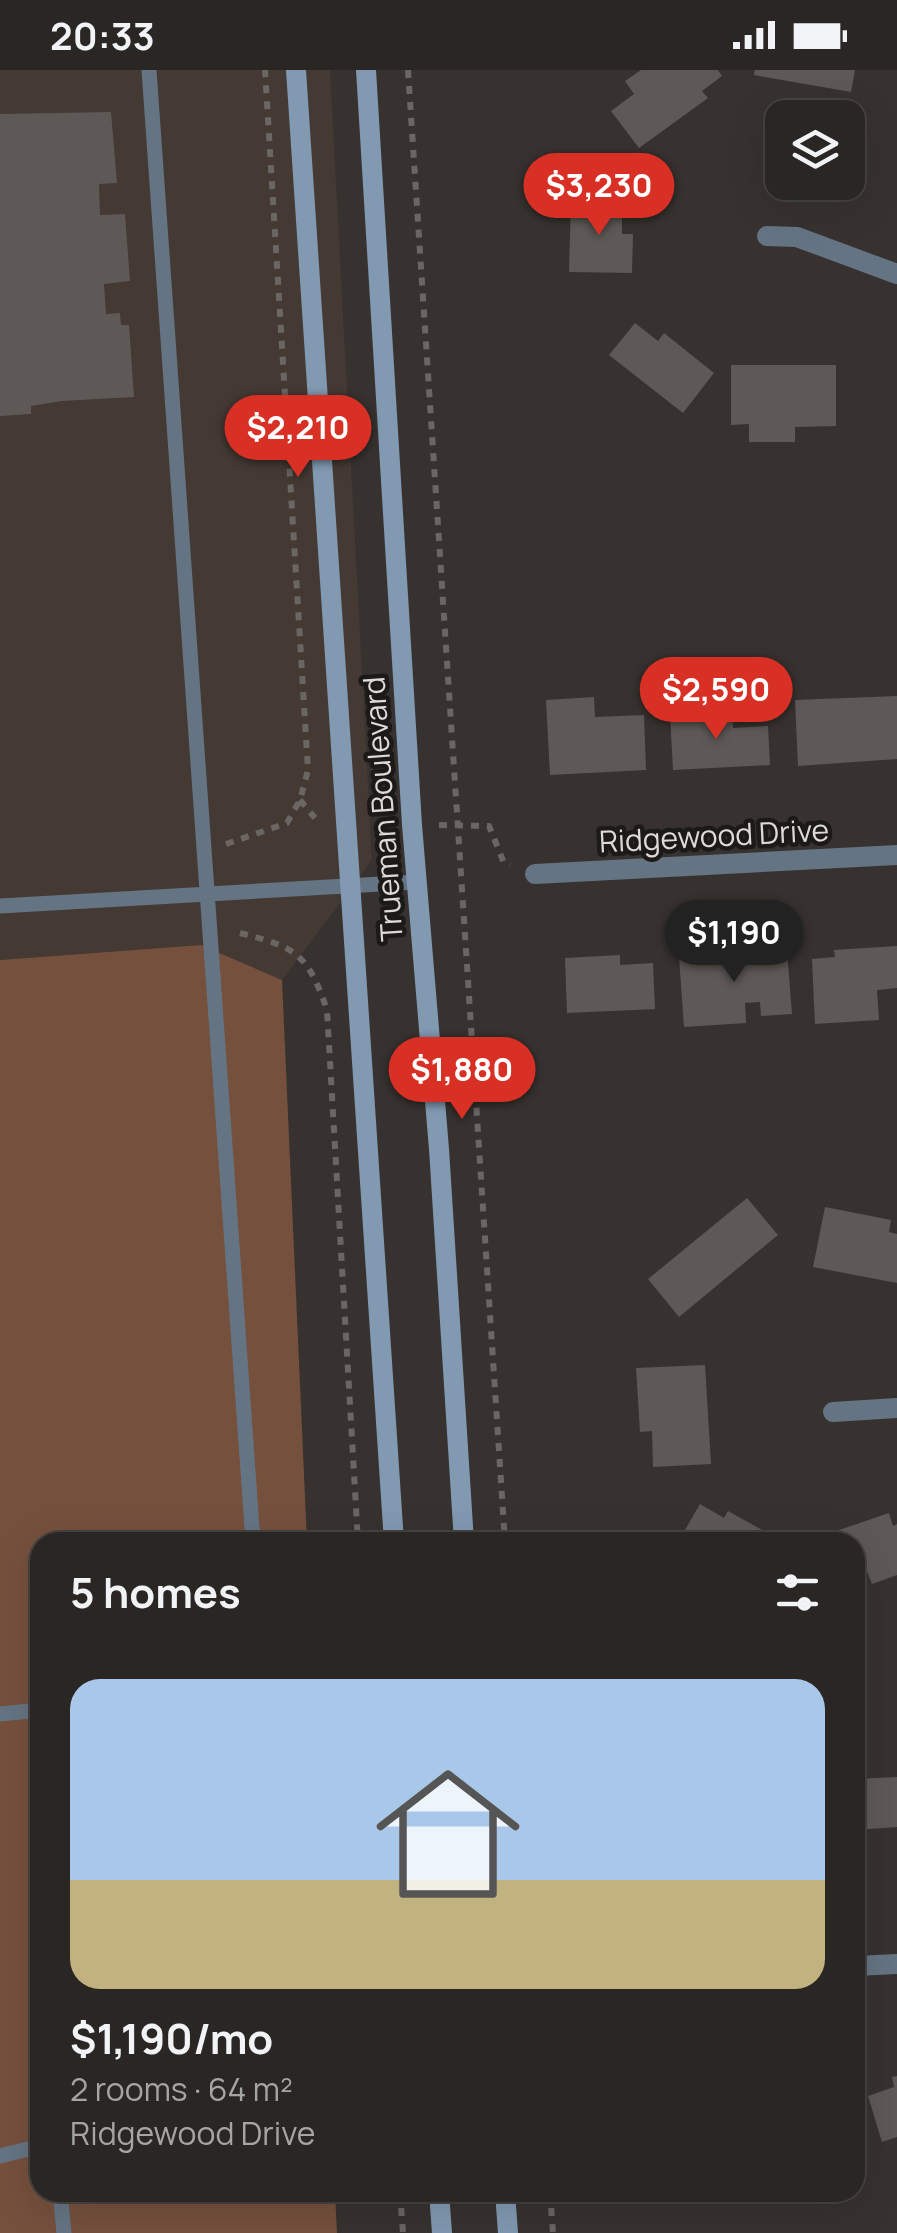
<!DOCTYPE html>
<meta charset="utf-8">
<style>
:root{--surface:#292623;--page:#312e2b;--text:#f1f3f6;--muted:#a5a5a6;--line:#454341;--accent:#d93025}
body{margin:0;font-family:Manrope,sans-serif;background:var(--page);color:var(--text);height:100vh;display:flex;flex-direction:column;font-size:38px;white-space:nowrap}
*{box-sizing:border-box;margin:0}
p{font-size:32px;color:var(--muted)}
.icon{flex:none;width:55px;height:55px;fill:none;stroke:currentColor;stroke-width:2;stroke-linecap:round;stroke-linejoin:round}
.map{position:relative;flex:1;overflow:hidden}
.details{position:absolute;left:30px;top:1462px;width:835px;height:670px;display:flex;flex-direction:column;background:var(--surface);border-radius:30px;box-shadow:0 10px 40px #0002,0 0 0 2px var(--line)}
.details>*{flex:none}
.buttons{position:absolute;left:765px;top:30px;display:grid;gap:20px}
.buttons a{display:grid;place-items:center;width:100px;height:100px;border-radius:20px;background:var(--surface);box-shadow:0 10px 40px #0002,0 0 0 2px var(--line);font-size:50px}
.price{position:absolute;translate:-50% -85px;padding:0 22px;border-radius:35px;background:var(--accent);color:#fff;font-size:32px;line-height:65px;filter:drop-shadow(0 2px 5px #0008)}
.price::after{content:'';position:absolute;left:50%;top:60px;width:30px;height:22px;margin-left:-15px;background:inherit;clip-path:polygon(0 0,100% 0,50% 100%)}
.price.active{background:#222;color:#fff}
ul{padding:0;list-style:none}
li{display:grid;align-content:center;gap:20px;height:530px;padding:0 40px}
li+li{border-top:2px solid var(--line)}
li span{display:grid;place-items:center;height:310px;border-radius:30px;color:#555}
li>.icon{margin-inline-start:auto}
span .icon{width:180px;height:180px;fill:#fffc;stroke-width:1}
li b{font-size:42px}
h2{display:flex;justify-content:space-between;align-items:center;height:120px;padding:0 40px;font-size:42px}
.status{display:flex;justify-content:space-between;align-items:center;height:70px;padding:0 50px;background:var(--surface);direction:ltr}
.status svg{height:28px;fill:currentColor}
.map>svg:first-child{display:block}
</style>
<div class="status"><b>20:33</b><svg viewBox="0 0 49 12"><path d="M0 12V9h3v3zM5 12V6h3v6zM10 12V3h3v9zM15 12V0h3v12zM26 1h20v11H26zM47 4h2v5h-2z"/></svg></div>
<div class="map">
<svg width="897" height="2163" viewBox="0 0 897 2163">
<rect width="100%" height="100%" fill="#37322f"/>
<path fill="#443933" d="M 0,0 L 330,0 L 372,790 L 282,910 L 200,875 L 0,890 Z"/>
<path fill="#75503d" d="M 201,875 L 282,910 L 307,1472 L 40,1472 L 40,2122 L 335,2123 L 337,2163 L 0,2163 L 0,890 Z"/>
<path fill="#5e5956" d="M 641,0 L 718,0 L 722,6 L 702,21 L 708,28 L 639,78 L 611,41 L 634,24 L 625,11 Z
M 755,0 L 855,0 L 851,22 L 754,5 Z
M 111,42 L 117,113 L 99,114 L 100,145 L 125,144 L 130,211 L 104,214 L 106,244 L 120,243 L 121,255 L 129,255 L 134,327 L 62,331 L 31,336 L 31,344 L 0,346 L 0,44 Z
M 571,129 L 622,129 L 622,164 L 633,164 L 632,203 L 569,202 Z
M 635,253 L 658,271 L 664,263 L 714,303 L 683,343 L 609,285 Z
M 731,295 L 836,295 L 836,356 L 795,357 L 795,372 L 749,372 L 749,354 L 731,355 Z
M 897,626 L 897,689 L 798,696 L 795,630 Z
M 594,627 L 595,647 L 644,645 L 646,700 L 550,705 L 546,630 Z
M 732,641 L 733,658 L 768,656 L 770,695 L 673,700 L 670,644 Z
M 756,874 L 757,883 L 787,881 L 792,944 L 761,946 L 760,932 L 745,933 L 746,953 L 684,957 L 679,887 L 709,885 L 708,878 Z
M 897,876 L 897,918 L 877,920 L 879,950 L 815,954 L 812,889 L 835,887 L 834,880 Z
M 620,885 L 620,895 L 653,893 L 655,939 L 567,943 L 565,888 Z
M 747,1128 L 778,1165 L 679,1247 L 648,1209 Z
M 825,1137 L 891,1150 L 889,1162 L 897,1164 L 897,1213 L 813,1197 Z
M 705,1295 L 711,1394 L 653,1397 L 652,1361 L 640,1362 L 636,1298 Z
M 700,1434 L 724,1448 L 728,1441 L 775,1467 L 772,1472 L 678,1472 Z
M 889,1443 L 893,1456 L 897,1454 L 897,1505 L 872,1514 L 865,1496 L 855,1499 L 855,1472 L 843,1472 L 839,1460 Z
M 897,1707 L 897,1757 L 855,1760 L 855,1709 Z
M 897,2006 L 897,2067 L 882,2072 L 868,2026 L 894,2017 L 892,2007 Z"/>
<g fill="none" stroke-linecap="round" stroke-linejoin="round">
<path stroke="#6a6663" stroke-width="6" stroke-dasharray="8 8" stroke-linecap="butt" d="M 408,0 L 505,1472
M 300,730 L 315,748
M 439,755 L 489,756 L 504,793 L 510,795
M 226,774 L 287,753 L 300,730 L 308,700 L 265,0
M 240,863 C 296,877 308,884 327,940 L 358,1472
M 400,2122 L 403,2163
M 550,2122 L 553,2163"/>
<path stroke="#657483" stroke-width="15" d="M 149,0 L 253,1472
M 0,836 L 416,812
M 0,1644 L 40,1640
M 0,2086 L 40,2076
M 60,2122 L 64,2163"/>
<path stroke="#657483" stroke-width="20" d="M 767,166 L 797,167 L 897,204
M 535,804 L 897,785
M 833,1342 L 897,1338
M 856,1896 L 897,1894"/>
<path stroke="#8199b1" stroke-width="20" d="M 296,0 L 394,1472
M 366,0 L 412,755 L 439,1079 L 464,1472
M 439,2122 L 442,2163
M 505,2122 L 508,2163"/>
</g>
<g text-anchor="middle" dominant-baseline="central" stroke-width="9" stroke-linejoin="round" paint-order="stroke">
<g font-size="30" fill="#dedad8" stroke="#1c1a19">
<text transform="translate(382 739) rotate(-94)">Trueman Boulevard</text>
<text transform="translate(714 765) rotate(-3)">Ridgewood Drive</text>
</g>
</g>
</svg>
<div class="buttons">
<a><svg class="icon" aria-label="layers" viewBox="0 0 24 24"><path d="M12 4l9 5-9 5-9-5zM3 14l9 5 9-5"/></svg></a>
</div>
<b class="price" style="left:599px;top:168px">$3,230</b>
<b class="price" style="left:298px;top:410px">$2,210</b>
<b class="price" style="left:716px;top:672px">$2,590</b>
<b class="price active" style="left:734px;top:915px">$1,190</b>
<b class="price" style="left:462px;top:1052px">$1,880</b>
<section class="details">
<h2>5 homes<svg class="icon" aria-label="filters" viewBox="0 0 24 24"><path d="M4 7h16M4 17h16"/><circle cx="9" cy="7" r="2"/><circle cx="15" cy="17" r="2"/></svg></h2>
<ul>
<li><span style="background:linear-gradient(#a9c7e8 65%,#c2b280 0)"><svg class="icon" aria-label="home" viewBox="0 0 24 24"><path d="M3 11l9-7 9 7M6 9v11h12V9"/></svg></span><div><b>$1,190/mo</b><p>2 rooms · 64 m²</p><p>Ridgewood Drive</p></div></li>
</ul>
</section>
</div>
